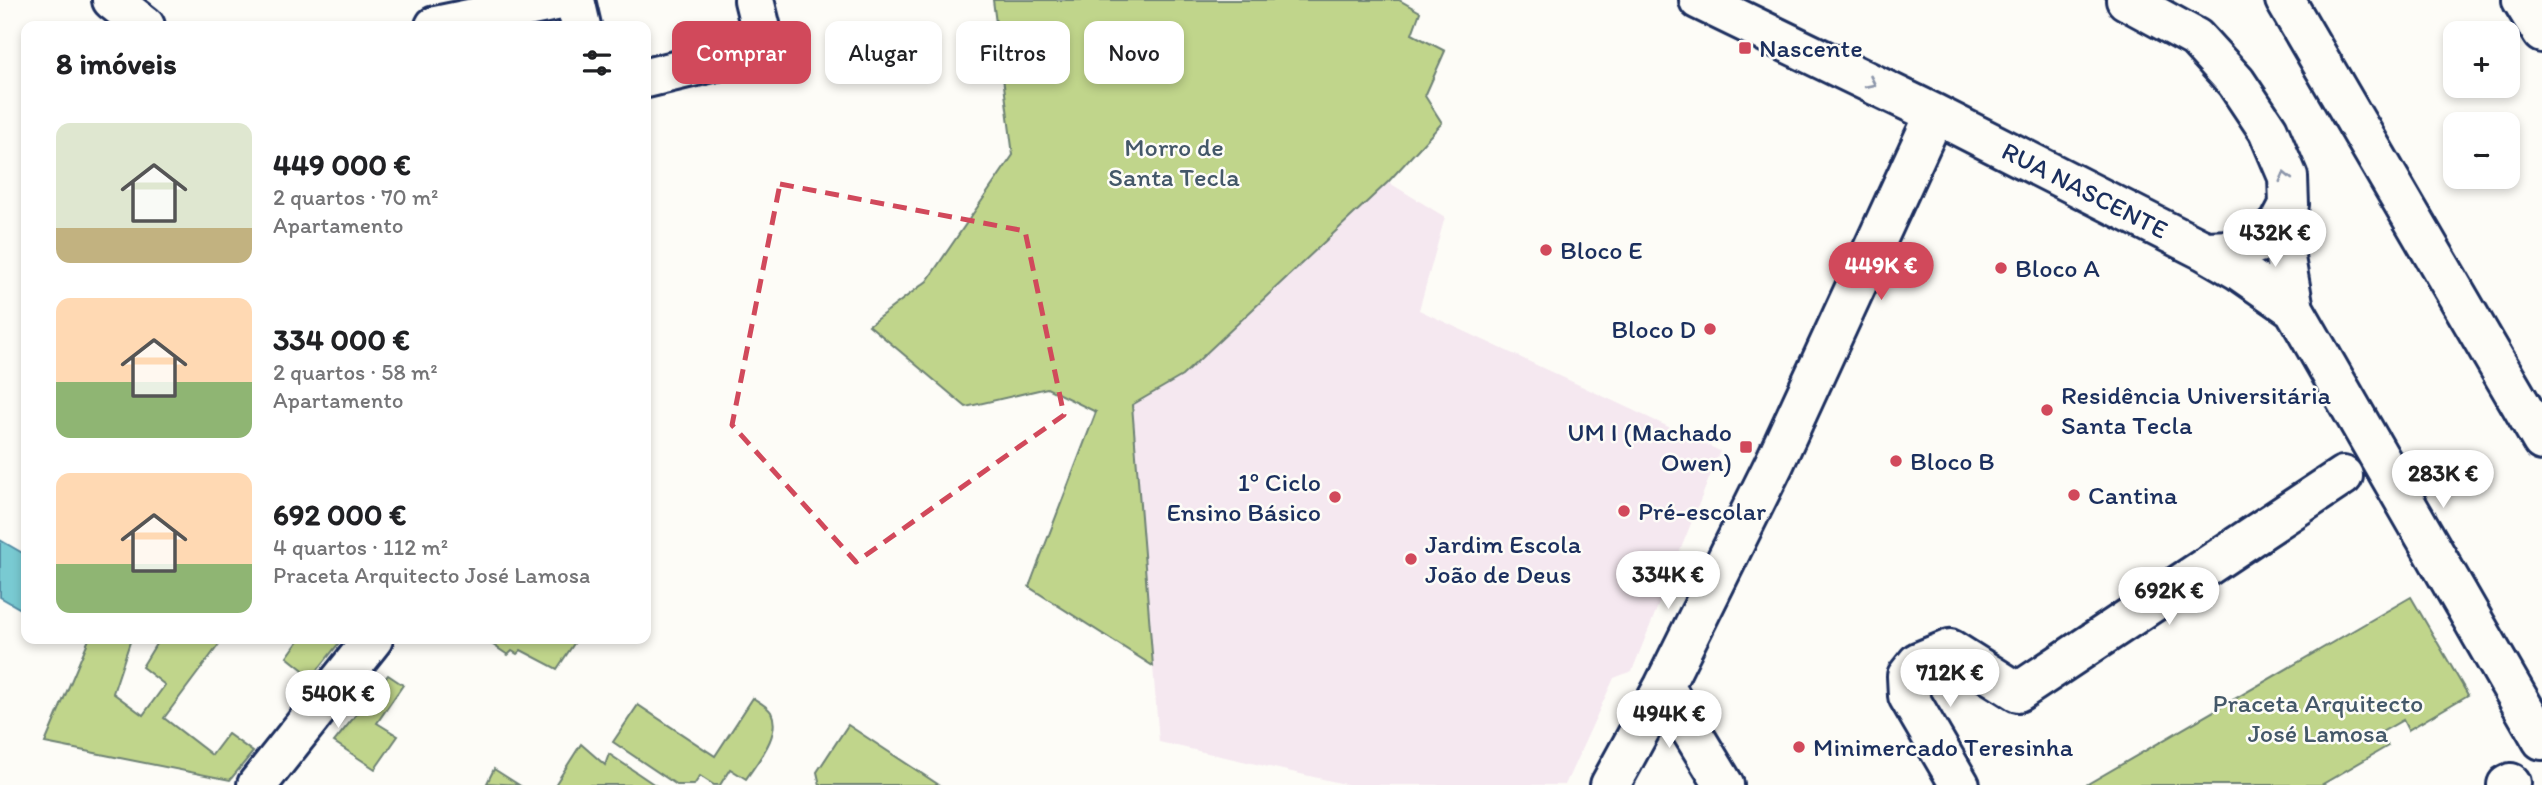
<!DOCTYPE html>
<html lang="pt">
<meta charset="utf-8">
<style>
:root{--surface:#fff;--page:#f2f2f2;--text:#202124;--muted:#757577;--accent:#d1495b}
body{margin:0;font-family:Itim,sans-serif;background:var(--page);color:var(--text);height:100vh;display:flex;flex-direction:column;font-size:26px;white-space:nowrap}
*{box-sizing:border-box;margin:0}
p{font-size:23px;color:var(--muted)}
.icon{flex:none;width:38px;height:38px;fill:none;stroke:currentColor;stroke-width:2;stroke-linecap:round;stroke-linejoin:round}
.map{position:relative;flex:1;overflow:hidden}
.drawer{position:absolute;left:21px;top:21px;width:630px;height:623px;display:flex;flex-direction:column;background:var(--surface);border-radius:14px;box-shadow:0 4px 10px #0003}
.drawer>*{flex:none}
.banner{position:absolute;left:672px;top:21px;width:665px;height:63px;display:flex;gap:14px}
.fabs{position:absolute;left:2443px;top:21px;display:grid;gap:14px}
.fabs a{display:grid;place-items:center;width:77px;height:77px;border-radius:14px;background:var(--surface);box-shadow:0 4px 10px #0003;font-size:35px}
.price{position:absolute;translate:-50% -60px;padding:0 16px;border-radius:24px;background:#fff;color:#222;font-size:23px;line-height:46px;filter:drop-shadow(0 2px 4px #0008)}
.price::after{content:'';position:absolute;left:50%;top:42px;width:21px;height:16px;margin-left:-10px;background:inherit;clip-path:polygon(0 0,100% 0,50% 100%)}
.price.active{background:var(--accent);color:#fff}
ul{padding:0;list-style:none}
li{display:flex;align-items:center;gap:21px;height:175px;padding:0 35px}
li span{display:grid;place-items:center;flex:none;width:196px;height:140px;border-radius:14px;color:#555}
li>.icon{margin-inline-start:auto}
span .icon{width:84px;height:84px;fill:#fffc;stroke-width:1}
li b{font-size:30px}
h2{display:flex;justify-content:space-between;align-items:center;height:84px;padding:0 35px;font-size:30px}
.pill{padding:0 24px;border-radius:14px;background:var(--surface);box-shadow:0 4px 10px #0003;font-size:24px;line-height:63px}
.pill.active{background:var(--accent);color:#fff}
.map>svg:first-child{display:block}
</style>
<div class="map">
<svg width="2542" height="785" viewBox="0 0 2542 785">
<rect width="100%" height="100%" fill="#fdfcf7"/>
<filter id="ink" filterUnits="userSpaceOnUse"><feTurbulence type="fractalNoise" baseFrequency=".0143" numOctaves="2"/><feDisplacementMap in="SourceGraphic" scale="14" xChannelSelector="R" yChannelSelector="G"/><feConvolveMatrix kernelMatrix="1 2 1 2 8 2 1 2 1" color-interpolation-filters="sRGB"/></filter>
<g filter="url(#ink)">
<path fill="#f5e8f0" d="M 1388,182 L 1445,217 L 1419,310 L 1720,451 L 1632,671 L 1614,678 L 1565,785 L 1349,785 L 1159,742 L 1132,405 L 1182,376 Z"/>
<path fill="#c0d58b" stroke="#6e8274" stroke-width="2" d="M 993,0 L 1399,0 L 1420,12 L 1412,34 L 1445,51 L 1425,96 L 1442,123 L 1388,182 L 1182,376 L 1132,405 L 1153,666 L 1029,587 L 1096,412 L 1047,388 L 966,407 L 869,325 L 927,281 L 1013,155 Z
M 2411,597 L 2468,695 L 2408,730 L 2403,720 L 2380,733 L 2388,746 L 2321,785 L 2086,785 Z
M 89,639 L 131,639 L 113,693 L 143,715 L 165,685 L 142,667 L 159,639 L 215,639 L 220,643 L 164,718 L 212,755 L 228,734 L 253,752 L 230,780 L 45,743 Z
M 300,639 L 342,639 L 312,677 L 287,657 Z
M 484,639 L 577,639 L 557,669 L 521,650 L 517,654 L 512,651 L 508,655 Z
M 388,675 L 403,685 L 377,723 L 398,736 L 375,769 L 334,742 Z
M 753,698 C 759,702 767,706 771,712 C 782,734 757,762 746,779 L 730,769 L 720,785 L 714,785 L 700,776 L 694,785 L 677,785 L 613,742 L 638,705 L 715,756 Z
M 848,725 L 939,785 L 820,785 L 817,772 Z
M 581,744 L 605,765 L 609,754 L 655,785 L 555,785 Z
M 494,769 L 519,785 L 487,783 Z"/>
<path fill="#79cad2" stroke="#538ca4" stroke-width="2" d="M 0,540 L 26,555 L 26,612 L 0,597 Z"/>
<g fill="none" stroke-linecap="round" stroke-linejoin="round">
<defs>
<path id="minor" d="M 112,0 L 145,26
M 575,0 L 581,26
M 1699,0 L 1935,114 L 2205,251 L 2233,250 L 2259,243 L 2279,224 L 2289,205 L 2288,177 L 2268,130 L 2236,82 L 2196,38 L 2126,0
M 2285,0 L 2542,441
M 2522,0 L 2542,33
M 435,26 L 561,0
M 646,78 L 766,49 L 754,0
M 2279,224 L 2294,309 L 2542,740
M 2205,251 L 2238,270 L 2294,309
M 1664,686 L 1724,785
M 257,785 L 373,639
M 1610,785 L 1664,686 L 1774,464 L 1935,114
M 1960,785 L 1908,696 L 1907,676 L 1918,662 L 1950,649 L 2018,692 L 2343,476
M 2507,785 L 2511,783"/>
</defs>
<use href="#minor" stroke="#1b2f5e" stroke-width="44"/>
<use href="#minor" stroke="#fdfcf7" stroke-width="38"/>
</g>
<defs><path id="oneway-chevron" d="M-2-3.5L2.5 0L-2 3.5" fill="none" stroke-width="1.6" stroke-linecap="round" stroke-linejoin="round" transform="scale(1.75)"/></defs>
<g stroke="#8c96aa">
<use href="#oneway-chevron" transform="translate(1871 83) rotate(26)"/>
<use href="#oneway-chevron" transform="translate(2285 177) rotate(-103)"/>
</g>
</g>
<path fill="none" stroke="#d1495b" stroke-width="5" stroke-dasharray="14 9" stroke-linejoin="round" d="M 780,184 L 1025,231 L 1064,415 L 856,562 L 732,425 Z"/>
<g fill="#d1495b" stroke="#fdfcf7" stroke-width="2.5">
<rect x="1738" y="41" width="14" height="14" rx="3.5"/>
<circle cx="1546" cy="250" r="7"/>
<circle cx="2001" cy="268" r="7"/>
<circle cx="1710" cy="329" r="7"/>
<circle cx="2047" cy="410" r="7"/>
<rect x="1739" y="440" width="14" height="14" rx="3.5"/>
<circle cx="1896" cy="461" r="7"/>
<circle cx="2074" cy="495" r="7"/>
<circle cx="1335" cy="497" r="7"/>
<circle cx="1624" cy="511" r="7"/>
<circle cx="1411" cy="559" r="7"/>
<circle cx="1799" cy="747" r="7"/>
</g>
<g text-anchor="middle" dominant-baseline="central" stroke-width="5" stroke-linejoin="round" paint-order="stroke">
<g font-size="26" fill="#1b2f5e" stroke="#fdfcf7" text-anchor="start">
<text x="1759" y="48">Nascente</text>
<text x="1560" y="250">Bloco E</text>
<text x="2015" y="268">Bloco A</text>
<text x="1696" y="329" text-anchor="end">Bloco D</text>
<text x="2061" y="395">Residência Universitária<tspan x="2061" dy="30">Santa Tecla</tspan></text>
<text x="1732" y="432" text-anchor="end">UM I (Machado<tspan x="1732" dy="30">Owen)</tspan></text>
<text x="1910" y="461">Bloco B</text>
<text x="1321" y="482" text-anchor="end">1º Ciclo<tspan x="1321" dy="30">Ensino Básico</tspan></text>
<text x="2088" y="495">Cantina</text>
<text x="1638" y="511">Pré-escolar</text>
<text x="1425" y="544">Jardim Escola<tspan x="1425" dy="30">João de Deus</tspan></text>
<text x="1813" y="747">Minimercado Teresinha</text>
</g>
<g font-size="26" fill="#445869" stroke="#fdfcf7">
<text x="1174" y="147">Morro de<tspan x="1174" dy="30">Santa Tecla</tspan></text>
<text x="2318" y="703">Praceta Arquitecto<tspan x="2318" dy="30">José Lamosa</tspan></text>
</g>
<g font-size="26" fill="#1b2f5e" stroke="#fdfcf7">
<text transform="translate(2085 190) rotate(27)">RUA NASCENTE</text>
</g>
</g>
</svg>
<div class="fabs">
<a>+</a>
<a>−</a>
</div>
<b class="price" style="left:2275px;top:269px">432K €</b>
<b class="price active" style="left:1881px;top:302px">449K €</b>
<b class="price" style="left:2443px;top:510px">283K €</b>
<b class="price" style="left:1668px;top:611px">334K €</b>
<b class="price" style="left:2169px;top:627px">692K €</b>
<b class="price" style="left:1950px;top:709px">712K €</b>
<b class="price" style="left:338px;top:730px">540K €</b>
<b class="price" style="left:1669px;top:750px">494K €</b>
<div class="banner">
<a class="pill active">Comprar</a>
<a class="pill">Alugar</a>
<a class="pill">Filtros</a>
<a class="pill">Novo</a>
</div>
<section class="drawer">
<h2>8 imóveis<svg class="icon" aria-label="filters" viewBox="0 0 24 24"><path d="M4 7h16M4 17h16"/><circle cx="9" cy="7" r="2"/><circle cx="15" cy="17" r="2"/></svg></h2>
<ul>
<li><span style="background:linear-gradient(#dfe7d0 75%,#c2b280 0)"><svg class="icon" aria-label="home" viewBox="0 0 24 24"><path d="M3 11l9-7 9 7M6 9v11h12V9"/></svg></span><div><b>449 000 €</b><p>2 quartos · 70 m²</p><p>Apartamento</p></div></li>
<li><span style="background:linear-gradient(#ffd9b3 60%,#8fb573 0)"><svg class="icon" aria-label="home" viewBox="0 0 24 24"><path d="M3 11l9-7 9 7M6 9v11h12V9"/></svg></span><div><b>334 000 €</b><p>2 quartos · 58 m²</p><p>Apartamento</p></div></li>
<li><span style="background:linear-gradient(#ffd9b3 65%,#8fb573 0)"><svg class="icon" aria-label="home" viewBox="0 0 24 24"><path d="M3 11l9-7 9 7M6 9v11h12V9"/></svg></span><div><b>692 000 €</b><p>4 quartos · 112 m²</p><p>Praceta Arquitecto José Lamosa</p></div></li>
</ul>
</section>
</div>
